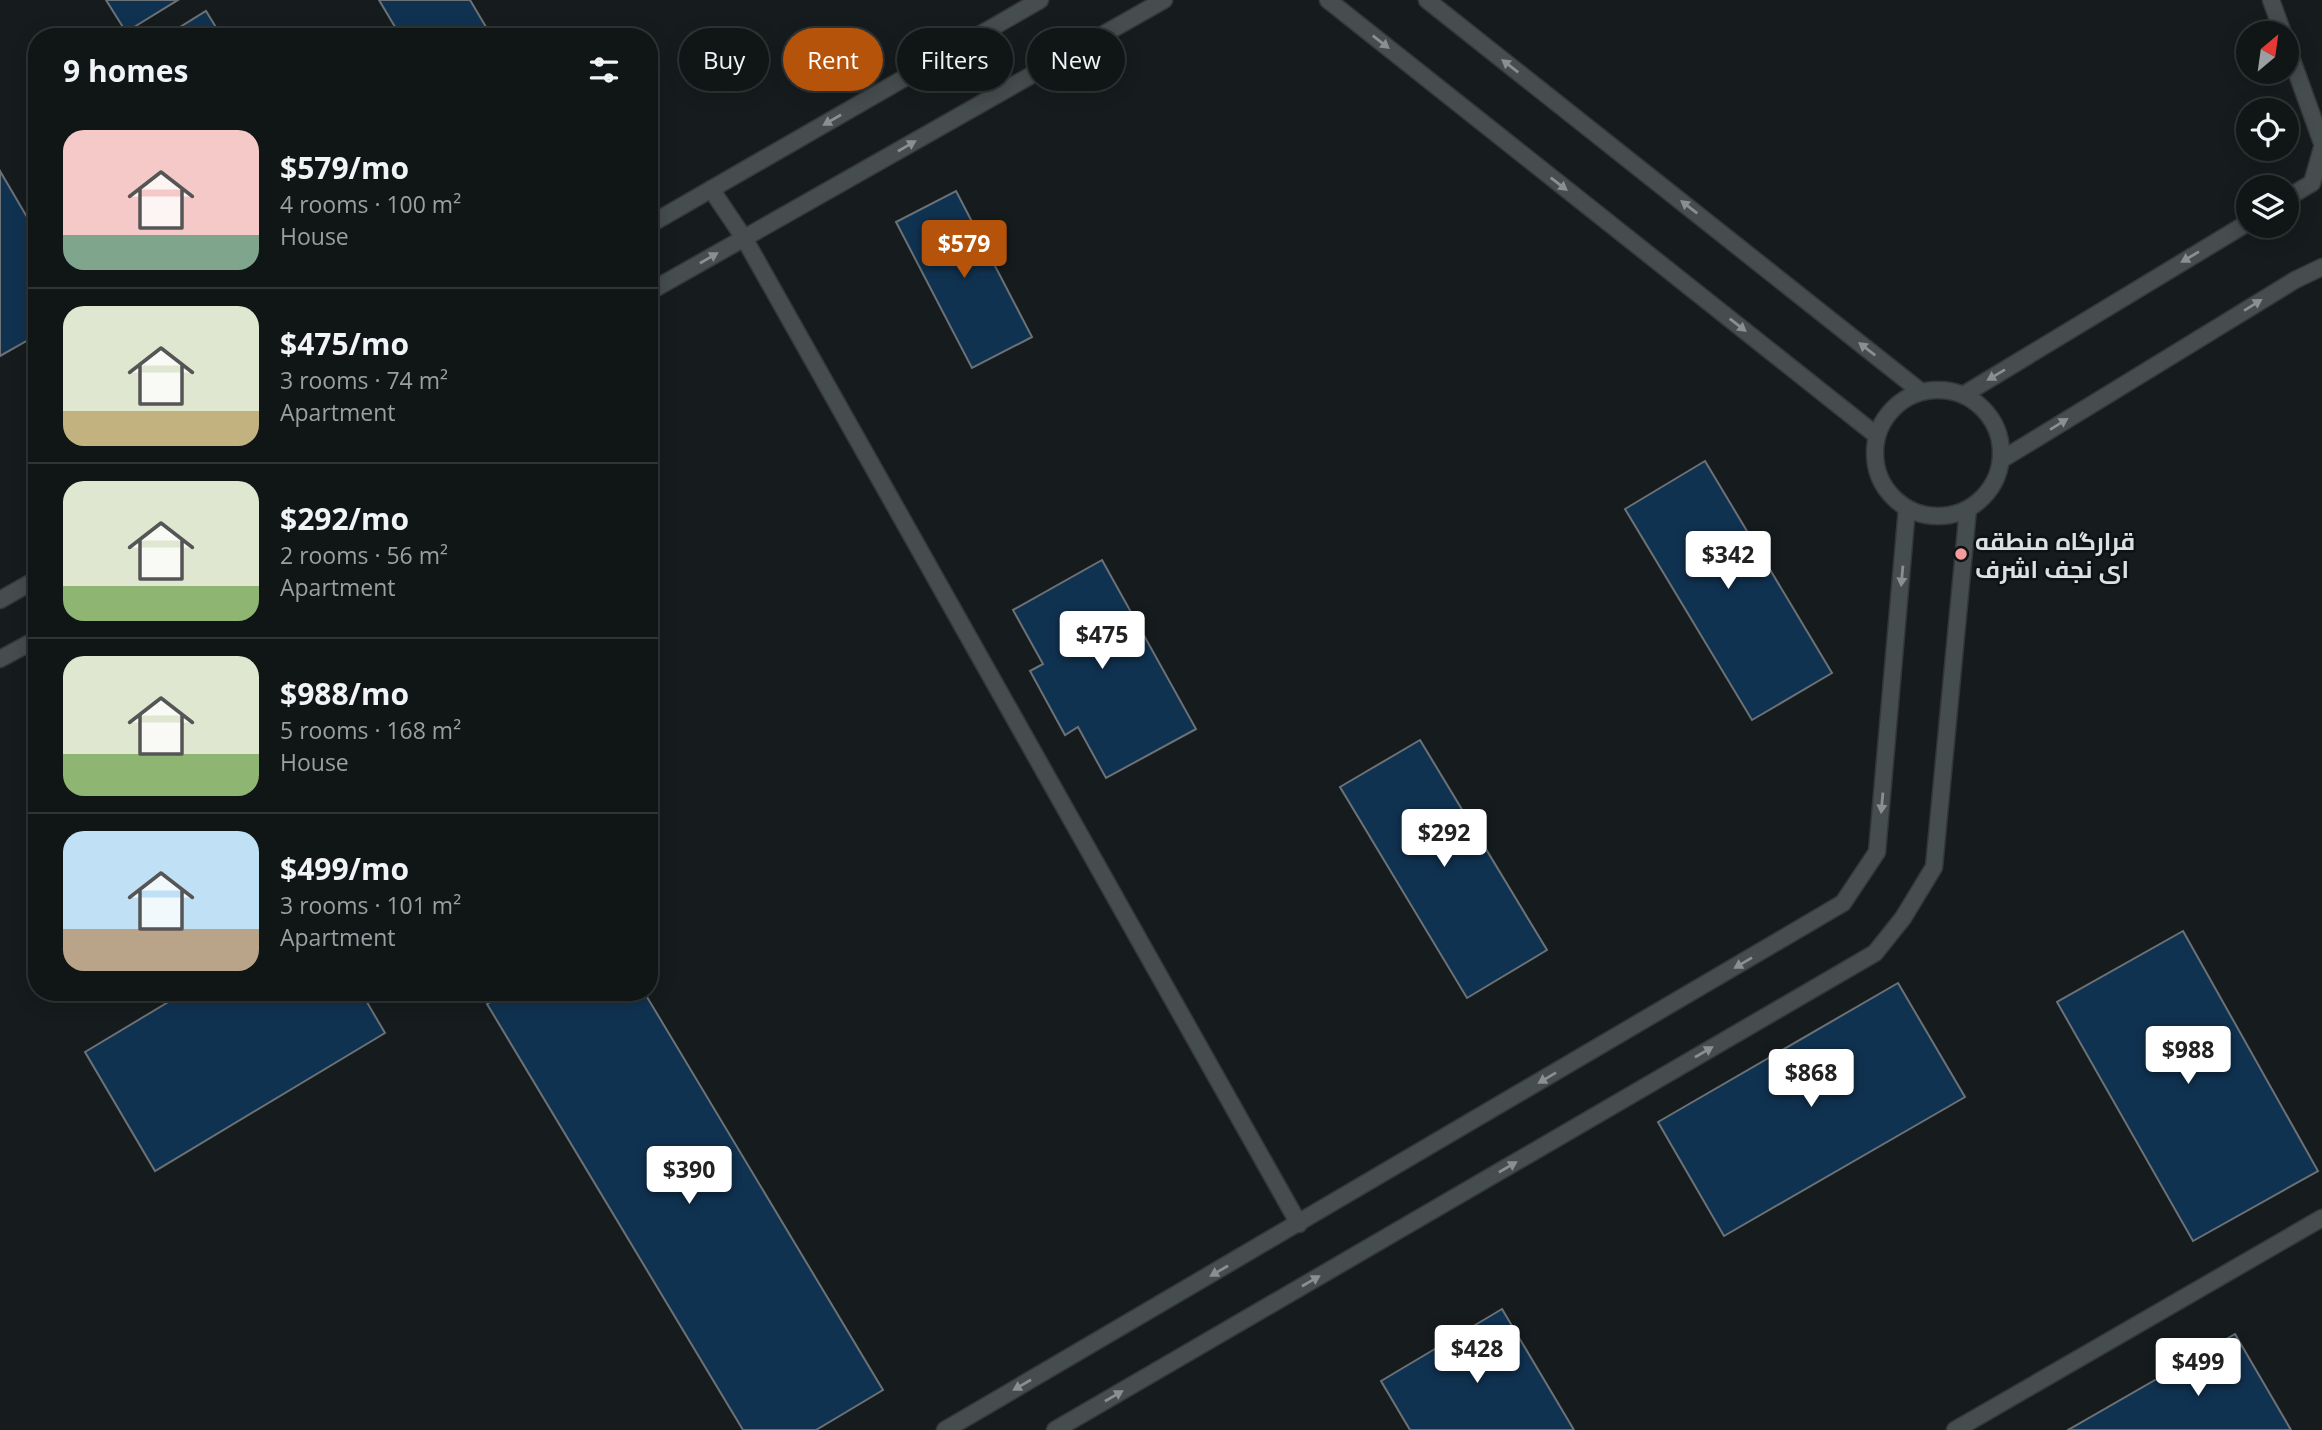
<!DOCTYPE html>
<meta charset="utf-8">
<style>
:root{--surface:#101516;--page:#191e1f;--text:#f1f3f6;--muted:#9c9fa1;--line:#303435;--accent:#b45309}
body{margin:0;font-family:"Open Sans",Cairo,sans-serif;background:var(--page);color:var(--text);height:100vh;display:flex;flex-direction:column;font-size:26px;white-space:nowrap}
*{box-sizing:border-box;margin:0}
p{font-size:23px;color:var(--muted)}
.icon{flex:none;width:38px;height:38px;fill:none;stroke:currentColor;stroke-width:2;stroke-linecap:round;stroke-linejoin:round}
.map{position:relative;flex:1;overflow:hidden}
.side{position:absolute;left:28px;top:28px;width:630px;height:973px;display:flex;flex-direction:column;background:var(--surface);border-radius:28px;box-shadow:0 4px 18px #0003,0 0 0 2px var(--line)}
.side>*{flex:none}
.top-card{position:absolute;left:679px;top:28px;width:665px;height:63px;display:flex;gap:14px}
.needle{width:46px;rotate:29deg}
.tools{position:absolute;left:2236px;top:21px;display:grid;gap:14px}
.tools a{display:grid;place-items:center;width:63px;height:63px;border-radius:50%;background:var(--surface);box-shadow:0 4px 18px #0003,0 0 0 2px var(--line);font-size:35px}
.price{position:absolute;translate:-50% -60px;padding:0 16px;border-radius:7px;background:#fff;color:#222;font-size:23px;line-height:46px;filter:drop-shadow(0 2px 4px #0008)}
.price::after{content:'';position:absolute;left:50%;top:42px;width:21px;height:16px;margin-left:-10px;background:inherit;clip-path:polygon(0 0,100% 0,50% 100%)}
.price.on{background:var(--accent);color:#fff}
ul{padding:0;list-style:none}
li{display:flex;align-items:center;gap:21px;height:175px;padding:0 35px}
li+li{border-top:2px solid var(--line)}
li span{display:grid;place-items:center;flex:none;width:196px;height:140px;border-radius:21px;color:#555}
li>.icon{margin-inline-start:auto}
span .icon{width:84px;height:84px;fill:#fffc;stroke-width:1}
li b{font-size:30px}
h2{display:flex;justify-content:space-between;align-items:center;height:84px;padding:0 35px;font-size:30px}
.chip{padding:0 24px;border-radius:32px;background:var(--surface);box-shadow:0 4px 18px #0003,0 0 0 2px var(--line);font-size:24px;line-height:63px}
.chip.on{background:var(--accent);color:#fff}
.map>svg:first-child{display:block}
</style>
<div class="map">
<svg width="2322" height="1430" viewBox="0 0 2322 1430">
<rect width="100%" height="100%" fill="#161c1e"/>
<path fill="#103251" stroke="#6c7176" stroke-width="2" d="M 106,0 L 178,0 L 126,32 Z
M 379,0 L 470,0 L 492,37 L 401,37 Z
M 206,11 L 222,37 L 164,37 Z
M 0,171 L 37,234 L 37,335 L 0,356 Z
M 956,191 L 1032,337 L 972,368 L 896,222 Z
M 1705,461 L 1832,673 L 1752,720 L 1625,509 Z
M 1102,560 L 1196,729 L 1106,778 L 1078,727 L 1065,735 L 1030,671 L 1043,664 L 1013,610 Z
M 1420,740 L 1547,950 L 1467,998 L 1340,787 Z
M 2183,931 L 2318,1171 L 2193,1241 L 2057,1002 Z
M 1898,983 L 1965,1097 L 1724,1236 L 1658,1122 Z
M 185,992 L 361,992 L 385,1033 L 155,1171 L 85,1052 Z
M 507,992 L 644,992 L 883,1390 L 816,1430 L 743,1430 L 487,1004 Z
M 1502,1309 L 1574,1430 L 1410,1430 L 1381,1381 Z
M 2235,1334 L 2291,1430 L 2068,1430 Z"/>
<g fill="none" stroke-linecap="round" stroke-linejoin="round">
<defs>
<path id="service" d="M 1328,0 L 1876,435
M 1427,0 L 1920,391
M 2271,0 L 2283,33
M 2287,46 L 2322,143
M 711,189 L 744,238 L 1299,1224
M 2287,198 L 2312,183 L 2322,148
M 649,225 L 1040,0
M 649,292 L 1164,0
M1875 453a63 63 0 1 1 126 0a63 63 0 1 1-126 0Z
M 1963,395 L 2249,222
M 2001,460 L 2295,280 L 2322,267
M 0,600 L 37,579
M 0,659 L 37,639
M 945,1430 L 1843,903 L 1877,852 L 1907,508
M 1055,1430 L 1875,953 L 1903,918 L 1934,867 L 1968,509
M 1955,1430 L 2322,1218"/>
</defs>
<use href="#service" stroke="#333738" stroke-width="19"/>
<use href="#service" stroke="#464d4f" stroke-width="16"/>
</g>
<defs><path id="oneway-solid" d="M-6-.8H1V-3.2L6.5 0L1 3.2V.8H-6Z" transform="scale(1.75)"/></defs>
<g fill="#8a8f91">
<use href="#oneway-solid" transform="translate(1381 42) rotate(38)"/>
<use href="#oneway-solid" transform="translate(1510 66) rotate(-142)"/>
<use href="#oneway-solid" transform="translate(832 120) rotate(150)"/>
<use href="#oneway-solid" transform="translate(907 146) rotate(-30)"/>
<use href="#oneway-solid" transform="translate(1559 184) rotate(38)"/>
<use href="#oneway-solid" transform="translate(1689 207) rotate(-142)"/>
<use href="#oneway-solid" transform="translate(2190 257) rotate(149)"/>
<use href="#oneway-solid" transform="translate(709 258) rotate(-30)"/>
<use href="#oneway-solid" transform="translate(2253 305) rotate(-32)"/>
<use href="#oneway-solid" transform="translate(1738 325) rotate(38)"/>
<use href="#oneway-solid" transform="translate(1867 349) rotate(-142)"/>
<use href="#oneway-solid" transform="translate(1996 375) rotate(149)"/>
<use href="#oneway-solid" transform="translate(2059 424) rotate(-32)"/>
<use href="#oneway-solid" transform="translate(1902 576) rotate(95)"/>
<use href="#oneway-solid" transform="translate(1882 803) rotate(95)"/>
<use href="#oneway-solid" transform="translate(1743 963) rotate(149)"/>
<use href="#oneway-solid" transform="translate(1704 1052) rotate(-30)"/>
<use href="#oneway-solid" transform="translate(1547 1078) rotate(149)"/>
<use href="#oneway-solid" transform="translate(1508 1167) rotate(-30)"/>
<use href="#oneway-solid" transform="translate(1219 1271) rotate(150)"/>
<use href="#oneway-solid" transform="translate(1311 1281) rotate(-30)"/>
<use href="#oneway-solid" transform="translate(1022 1385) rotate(150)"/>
<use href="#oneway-solid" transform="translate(1114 1396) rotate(-30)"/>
</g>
<circle fill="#f59b9d" stroke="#0d1314" stroke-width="2.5" cx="1961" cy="554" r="7"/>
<g text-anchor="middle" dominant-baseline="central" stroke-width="5" stroke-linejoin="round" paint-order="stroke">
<g font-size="24" font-weight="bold" fill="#dce0e1" stroke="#0d1314" text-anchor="start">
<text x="1975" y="540">قرارگاه منطقه<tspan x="1975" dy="28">ای نجف اشرف</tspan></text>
</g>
</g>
</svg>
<div class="tools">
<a><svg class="needle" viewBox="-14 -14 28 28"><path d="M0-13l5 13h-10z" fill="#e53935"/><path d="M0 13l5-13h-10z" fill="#9c9fa1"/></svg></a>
<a><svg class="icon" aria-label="locate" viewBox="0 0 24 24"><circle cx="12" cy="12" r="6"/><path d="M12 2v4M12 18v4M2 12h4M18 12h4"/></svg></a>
<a><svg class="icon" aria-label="layers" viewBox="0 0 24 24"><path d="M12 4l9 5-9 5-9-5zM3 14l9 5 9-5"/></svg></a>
</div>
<b class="price on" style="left:964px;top:280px">$579</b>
<b class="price" style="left:1728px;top:591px">$342</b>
<b class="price" style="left:1102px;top:671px">$475</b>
<b class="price" style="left:1444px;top:869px">$292</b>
<b class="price" style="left:2188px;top:1086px">$988</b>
<b class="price" style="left:1811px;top:1109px">$868</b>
<b class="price" style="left:689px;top:1206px">$390</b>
<b class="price" style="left:1477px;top:1385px">$428</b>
<b class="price" style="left:2198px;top:1398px">$499</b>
<div class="top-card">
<a class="chip">Buy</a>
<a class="chip on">Rent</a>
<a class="chip">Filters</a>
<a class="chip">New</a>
</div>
<section class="side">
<h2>9 homes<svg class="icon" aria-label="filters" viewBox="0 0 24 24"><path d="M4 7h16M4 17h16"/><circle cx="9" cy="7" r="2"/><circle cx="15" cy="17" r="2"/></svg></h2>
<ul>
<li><span style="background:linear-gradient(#f6c9c9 75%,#7fa58c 0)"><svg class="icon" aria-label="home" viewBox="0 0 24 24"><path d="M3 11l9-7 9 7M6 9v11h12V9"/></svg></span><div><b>$579/mo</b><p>4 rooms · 100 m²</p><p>House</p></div></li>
<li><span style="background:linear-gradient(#dfe7d0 75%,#c2b280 0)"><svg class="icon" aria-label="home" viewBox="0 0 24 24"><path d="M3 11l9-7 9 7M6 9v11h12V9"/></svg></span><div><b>$475/mo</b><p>3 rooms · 74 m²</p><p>Apartment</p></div></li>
<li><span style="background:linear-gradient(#dfe7d0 75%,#8fb573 0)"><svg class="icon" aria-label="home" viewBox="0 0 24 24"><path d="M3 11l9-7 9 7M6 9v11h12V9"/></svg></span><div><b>$292/mo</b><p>2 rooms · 56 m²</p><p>Apartment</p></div></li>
<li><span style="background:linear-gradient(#dfe7d0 70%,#8fb573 0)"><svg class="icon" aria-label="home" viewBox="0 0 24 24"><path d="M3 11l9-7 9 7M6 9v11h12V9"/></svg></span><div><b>$988/mo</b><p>5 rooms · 168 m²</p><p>House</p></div></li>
<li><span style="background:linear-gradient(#bfe0f5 70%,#b9a48a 0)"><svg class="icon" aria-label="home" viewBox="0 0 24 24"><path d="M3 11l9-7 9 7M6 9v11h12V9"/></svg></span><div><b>$499/mo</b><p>3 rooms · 101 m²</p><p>Apartment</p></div></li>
</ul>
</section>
</div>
